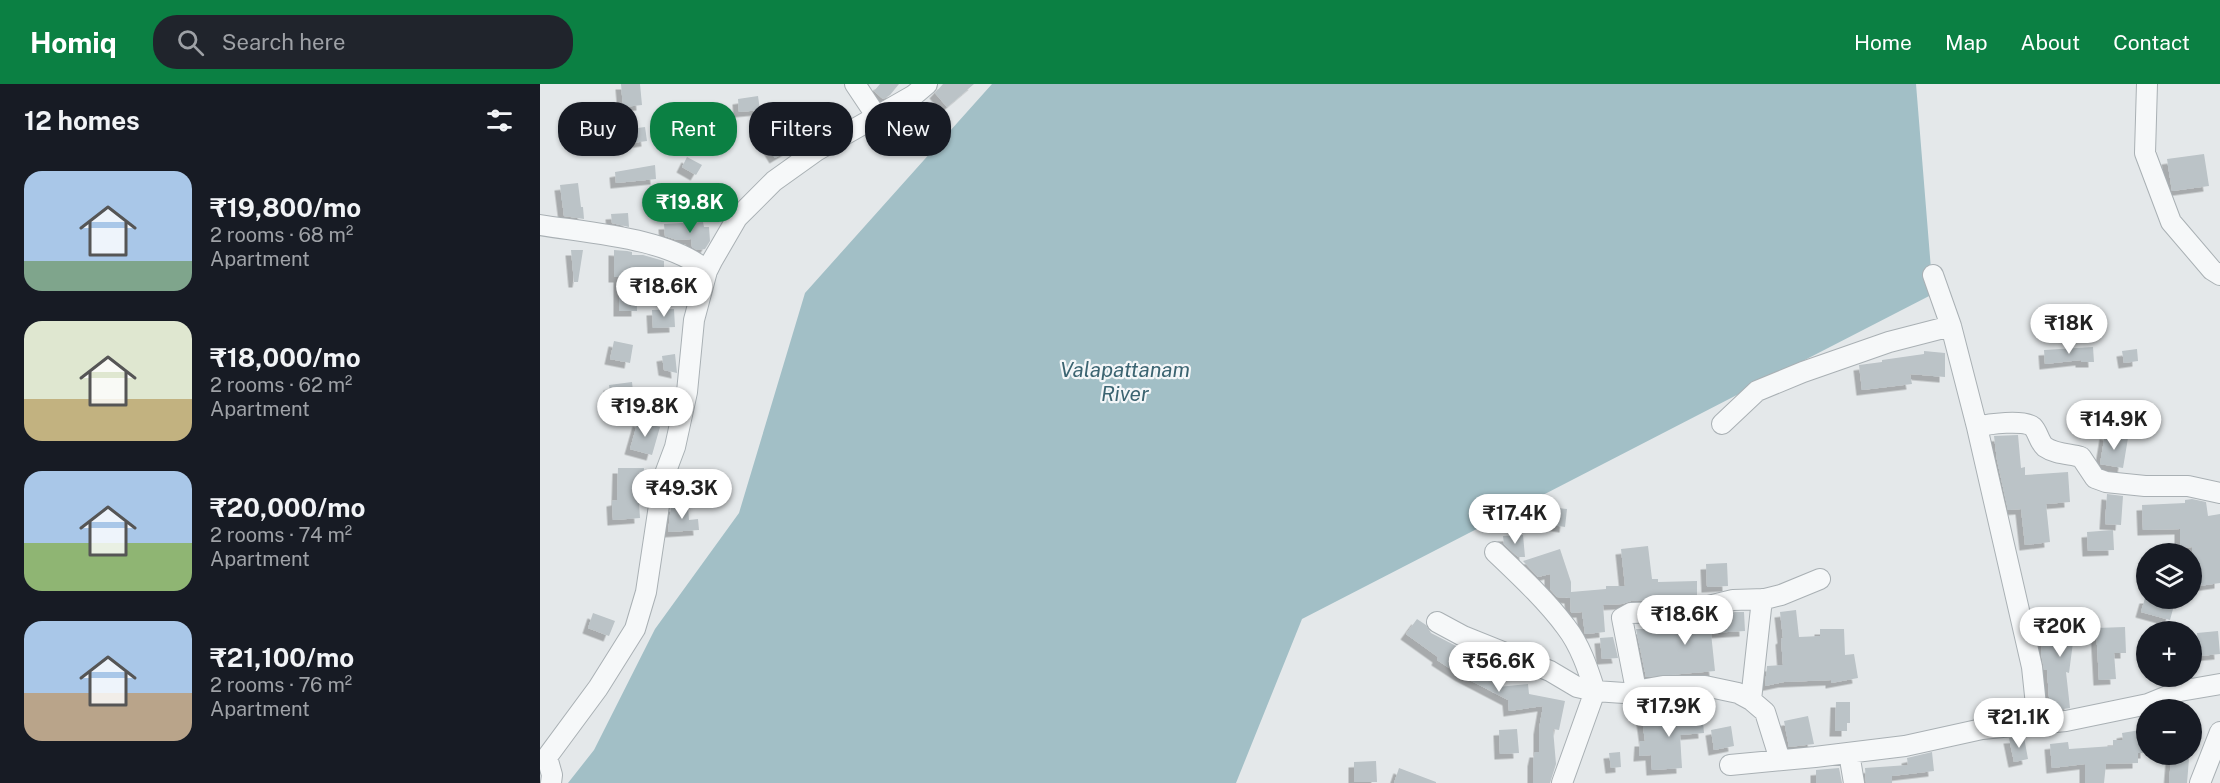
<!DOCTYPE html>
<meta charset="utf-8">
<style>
:root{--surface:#171b24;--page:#20242c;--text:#f1f3f6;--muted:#9ea1a6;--accent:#0b8043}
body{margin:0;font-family:"Public Sans",sans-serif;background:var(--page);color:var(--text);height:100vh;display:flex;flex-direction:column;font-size:22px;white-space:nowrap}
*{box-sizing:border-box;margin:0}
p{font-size:20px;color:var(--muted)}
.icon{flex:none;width:33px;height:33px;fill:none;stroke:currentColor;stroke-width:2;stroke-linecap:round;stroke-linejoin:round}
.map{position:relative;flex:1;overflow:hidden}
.sheet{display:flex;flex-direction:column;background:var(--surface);width:540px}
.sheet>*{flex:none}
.guide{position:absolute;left:18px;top:18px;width:570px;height:54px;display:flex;gap:12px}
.fabs{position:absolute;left:1596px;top:459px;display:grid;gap:12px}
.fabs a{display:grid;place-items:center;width:66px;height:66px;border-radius:50%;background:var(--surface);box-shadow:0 2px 4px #0004;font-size:30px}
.price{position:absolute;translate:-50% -51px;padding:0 14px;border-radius:21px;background:#fff;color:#222;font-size:20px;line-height:39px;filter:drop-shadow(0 2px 3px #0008)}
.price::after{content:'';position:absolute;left:50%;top:36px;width:18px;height:14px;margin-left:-9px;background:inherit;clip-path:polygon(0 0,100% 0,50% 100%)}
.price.selected{background:var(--accent);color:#fff}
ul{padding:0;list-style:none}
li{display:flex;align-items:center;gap:18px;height:150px;padding:0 24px}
li span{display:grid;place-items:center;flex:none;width:168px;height:120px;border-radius:18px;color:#555}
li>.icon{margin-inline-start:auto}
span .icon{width:72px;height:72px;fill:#fffc;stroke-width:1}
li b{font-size:26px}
h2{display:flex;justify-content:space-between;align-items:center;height:72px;padding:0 24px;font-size:26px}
.chip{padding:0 21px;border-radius:24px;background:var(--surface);box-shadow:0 2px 4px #0004;font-size:21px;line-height:54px}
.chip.selected{background:var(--accent);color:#fff}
header{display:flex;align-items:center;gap:36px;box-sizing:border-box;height:84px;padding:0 30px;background:var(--accent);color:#fff}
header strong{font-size:28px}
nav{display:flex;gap:33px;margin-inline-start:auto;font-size:21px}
.search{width:420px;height:54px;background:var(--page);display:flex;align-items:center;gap:15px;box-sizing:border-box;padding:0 21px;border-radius:24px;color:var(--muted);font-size:22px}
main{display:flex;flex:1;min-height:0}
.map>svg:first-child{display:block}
</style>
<header>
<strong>Homiq</strong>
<div class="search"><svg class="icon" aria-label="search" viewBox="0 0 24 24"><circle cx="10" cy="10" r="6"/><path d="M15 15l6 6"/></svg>Search here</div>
<nav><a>Home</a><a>Map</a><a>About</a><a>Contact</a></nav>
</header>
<main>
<section class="sheet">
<h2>12 homes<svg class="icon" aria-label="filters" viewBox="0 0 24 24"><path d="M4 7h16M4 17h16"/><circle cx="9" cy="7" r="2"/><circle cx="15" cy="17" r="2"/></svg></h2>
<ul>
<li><span style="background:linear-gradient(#a9c7e8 75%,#7fa58c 0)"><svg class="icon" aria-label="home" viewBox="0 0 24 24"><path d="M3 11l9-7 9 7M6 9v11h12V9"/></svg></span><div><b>₹19,800/mo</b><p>2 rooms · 68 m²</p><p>Apartment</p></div></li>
<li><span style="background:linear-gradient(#dfe7d0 65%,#c2b280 0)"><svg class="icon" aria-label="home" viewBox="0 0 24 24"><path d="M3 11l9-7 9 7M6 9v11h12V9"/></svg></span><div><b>₹18,000/mo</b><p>2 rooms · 62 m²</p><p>Apartment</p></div></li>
<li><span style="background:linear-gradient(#a9c7e8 60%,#8fb573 0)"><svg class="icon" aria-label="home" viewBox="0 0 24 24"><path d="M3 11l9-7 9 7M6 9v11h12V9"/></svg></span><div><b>₹20,000/mo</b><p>2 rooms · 74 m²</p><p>Apartment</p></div></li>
<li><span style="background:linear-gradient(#a9c7e8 60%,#b9a48a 0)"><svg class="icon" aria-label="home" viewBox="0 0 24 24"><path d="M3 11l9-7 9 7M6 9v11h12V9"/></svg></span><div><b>₹21,100/mo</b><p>2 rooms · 76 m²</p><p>Apartment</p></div></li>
</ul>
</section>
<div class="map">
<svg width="1680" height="699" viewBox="0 0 1680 699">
<defs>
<filter id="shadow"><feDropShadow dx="-5.5" dy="5.5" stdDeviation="0" flood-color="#0004"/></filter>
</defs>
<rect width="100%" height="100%" fill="#e4e8ea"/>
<path fill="#a2bfc6" d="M 452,0 L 1376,0 L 1393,210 L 762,535 L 696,699 L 28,699 L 54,666 L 115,545 L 199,429 L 265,209 Z"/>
<path fill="#bbc3c7" filter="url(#shadow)" d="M 81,0 L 100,0 L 102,21 L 83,23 Z
M 340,0 L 359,0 L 350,11 L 343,15 L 334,7 Z
M 403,0 L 434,0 L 407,23 L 395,9 Z
M 218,12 L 220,26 L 199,28 L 198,15 Z
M 374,25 L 384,34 L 374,44 L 365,33 Z
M 141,26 L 145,47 L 131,50 L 127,29 Z
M 105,43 L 107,57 L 92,59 L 90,45 Z
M 251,44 L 260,59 L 235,74 L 226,59 Z
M 1664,70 L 1669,102 L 1632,107 L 1627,75 Z
M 147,73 L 162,81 L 156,91 L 142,83 Z
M 115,81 L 116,95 L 76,99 L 75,88 Z
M 38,99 L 41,123 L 43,123 L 44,135 L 24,132 L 20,101 Z
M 133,101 L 133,113 L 115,115 L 114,102 Z
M 88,129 L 89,143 L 72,139 L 71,130 Z
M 163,138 L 164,143 L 169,143 L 170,157 L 165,165 L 157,166 L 152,163 L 151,155 L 137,156 L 125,152 L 124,140 Z
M 31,166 L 43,166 L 38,198 L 34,198 Z
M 74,166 L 87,167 L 92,168 L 92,171 L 103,171 L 124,177 L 124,194 L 96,195 L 97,227 L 79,227 L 79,193 L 74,193 Z
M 134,225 L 135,243 L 113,244 L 112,226 Z
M 74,257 L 93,261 L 90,279 L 70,275 Z
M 1553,263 L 1554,278 L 1541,278 L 1541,276 L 1505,280 L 1504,266 Z
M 1597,265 L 1598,277 L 1584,279 L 1582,267 Z
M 1384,267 L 1405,269 L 1405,293 L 1370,290 L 1372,300 L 1322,306 L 1319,281 L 1342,278 L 1342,276 L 1384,270 Z
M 135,270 L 137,289 L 124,286 L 122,272 Z
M 92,298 L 94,317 L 71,319 L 69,301 Z
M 98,337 L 120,343 L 112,371 L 90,365 Z
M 1565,350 L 1588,354 L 1583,384 L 1560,380 Z
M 1478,351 L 1481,384 L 1485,383 L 1485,391 L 1528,388 L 1530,418 L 1506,420 L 1510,458 L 1485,461 L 1481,425 L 1468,426 L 1457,376 L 1454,352 Z
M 78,384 L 104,384 L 103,405 L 98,405 L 100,434 L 73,436 L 72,417 L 77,416 Z
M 1567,410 L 1583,412 L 1581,441 L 1565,440 Z
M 1652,415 L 1666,418 L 1668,432 L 1680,430 L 1680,499 L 1652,503 L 1652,463 L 1640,464 L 1640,445 L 1603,446 L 1602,421 L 1645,419 L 1645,416 Z
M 131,422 L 148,422 L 149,436 L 158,435 L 159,446 L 128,448 Z
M 1008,423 L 1027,425 L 1025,443 L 1006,440 Z
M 1573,446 L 1574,466 L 1548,467 L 1547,448 Z
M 983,451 L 985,473 L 978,473 L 964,460 L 963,452 Z
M 1108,462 L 1112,495 L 1118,495 L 1118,498 L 1157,497 L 1157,512 L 1146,515 L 1091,517 L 1082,520 L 1063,521 L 1065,548 L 1045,550 L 1042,528 L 1031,529 L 1030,514 L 1017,513 L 1010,505 L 1010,490 L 998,493 L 983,477 L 1020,465 L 1031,498 L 1031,508 L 1066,505 L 1066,502 L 1085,502 L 1081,465 Z
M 1187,479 L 1188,502 L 1167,503 L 1166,480 Z
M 1605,514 L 1636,514 L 1630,536 L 1601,528 Z
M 1256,526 L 1259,553 L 1280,552 L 1280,545 L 1304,545 L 1305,571 L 1314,570 L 1318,594 L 1291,599 L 1291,596 L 1244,598 L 1225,602 L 1227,582 L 1243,581 L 1241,555 L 1243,554 L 1240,528 Z
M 1538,527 L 1539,543 L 1535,543 L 1529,589 L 1526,588 L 1530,624 L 1510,627 L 1507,586 L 1504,586 L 1501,569 L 1503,554 L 1514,556 L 1512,528 Z
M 1195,528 L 1204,528 L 1205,547 L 1171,549 L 1175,587 L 1106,593 L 1096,545 L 1119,545 L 1120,549 L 1149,546 L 1149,539 Z
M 53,529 L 75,537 L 69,552 L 48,544 Z
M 877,535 L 886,541 L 891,549 L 918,563 L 948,575 L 968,588 L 958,603 L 988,600 L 989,610 L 1025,617 L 1019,646 L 1013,645 L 1016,680 L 1010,699 L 993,699 L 993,677 L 995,668 L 999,668 L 999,645 L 1003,622 L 969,627 L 968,616 L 920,591 L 897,576 L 898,573 L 866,550 Z
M 1585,543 L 1586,569 L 1574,569 L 1576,595 L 1559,596 L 1556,544 Z
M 1678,547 L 1680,570 L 1659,572 L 1657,549 Z
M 1073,553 L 1078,574 L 1062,575 L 1060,554 Z
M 1296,618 L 1310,618 L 1310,639 L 1307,639 L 1307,647 L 1295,647 Z
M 1162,627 L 1164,649 L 1140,651 L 1142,684 L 1112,686 L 1111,671 L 1099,672 L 1100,657 L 1105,657 L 1102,635 Z
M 1268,632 L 1274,660 L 1249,663 L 1244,637 Z
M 1191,642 L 1194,662 L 1174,666 L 1171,646 Z
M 977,645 L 979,669 L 960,670 L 959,646 Z
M 1606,645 L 1606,669 L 1598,669 L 1598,679 L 1566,680 L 1564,699 L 1545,699 L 1545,680 L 1512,684 L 1510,660 L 1528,658 L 1529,665 L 1573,662 L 1573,656 L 1583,656 L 1582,649 Z
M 1484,653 L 1488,675 L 1474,678 L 1469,654 Z
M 1080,668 L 1081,683 L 1071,684 L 1069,669 Z
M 1392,668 L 1394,687 L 1352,692 L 1352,699 L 1326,699 L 1325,684 L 1368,681 L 1367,674 Z
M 1631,674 L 1649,675 L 1647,699 L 1629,699 Z
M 836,677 L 837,698 L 814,698 L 814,678 Z
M 859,684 L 896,698 L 896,699 L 854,699 Z
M 1299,684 L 1302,699 L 1276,699 L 1276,686 Z"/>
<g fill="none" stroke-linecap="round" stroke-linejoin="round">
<defs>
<path id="minor" d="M 315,0 L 337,33
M 1607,0 L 1605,69 L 1631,138 L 1672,186 L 1680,191
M 0,141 C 50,149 129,154 167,187
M 1393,191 L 1411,242
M 1182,340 L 1217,307 L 1263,288 L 1349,258 L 1411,242 L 1437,343 C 1448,340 1484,335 1493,343 C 1498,348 1499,358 1505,363 C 1515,370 1530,370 1541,373 L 1555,394 L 1566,398 L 1605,402 L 1648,402 L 1680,409
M 1437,343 L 1492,583 L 1498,640
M 897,538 L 923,552 L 1010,587 L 1037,603 L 1055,607 C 1048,585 1040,561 1026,543 C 1006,516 979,491 955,468
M 1096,606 L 1082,534 L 1091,529 L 1148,527 L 1193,516 L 1225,515 L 1241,511 L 1280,495
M 1211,616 L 1222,515
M 1309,669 L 1314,699
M 1190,681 L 1275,673 L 1365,662 L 1442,645 L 1526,637 L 1608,620 L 1640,607 L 1680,600
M 11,699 L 12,691 L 7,673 L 58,604 L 95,545 L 106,508 L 123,395 L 135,363 L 147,308 L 154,236 L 167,187 L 172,177 L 197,134 L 234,97 L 276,67 L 374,11 L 387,0
M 1022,699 L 1055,607 L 1084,609 L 1123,602 L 1165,602 L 1198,609 L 1211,616 L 1225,628 L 1240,676
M 1660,699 L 1680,648"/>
</defs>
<use href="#minor" stroke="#a9b0b4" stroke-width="22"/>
<use href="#minor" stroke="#f6f8f9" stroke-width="20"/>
</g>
<g text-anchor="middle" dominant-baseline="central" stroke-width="4.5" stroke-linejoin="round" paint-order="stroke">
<g font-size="21" font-style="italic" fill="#3b6471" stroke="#f3f6f8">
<text x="585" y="285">Valapattanam<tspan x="585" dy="24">River</tspan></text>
</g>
</g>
</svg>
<div class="fabs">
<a><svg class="icon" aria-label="layers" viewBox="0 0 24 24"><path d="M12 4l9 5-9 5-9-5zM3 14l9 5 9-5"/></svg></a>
<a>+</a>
<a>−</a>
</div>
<b class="price selected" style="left:150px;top:150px">₹19.8K</b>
<b class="price" style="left:124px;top:234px">₹18.6K</b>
<b class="price" style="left:1529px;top:271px">₹18K</b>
<b class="price" style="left:105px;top:354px">₹19.8K</b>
<b class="price" style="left:1574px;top:367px">₹14.9K</b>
<b class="price" style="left:142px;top:436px">₹49.3K</b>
<b class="price" style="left:975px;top:461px">₹17.4K</b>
<b class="price" style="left:1145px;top:562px">₹18.6K</b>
<b class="price" style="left:1520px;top:574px">₹20K</b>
<b class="price" style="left:959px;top:609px">₹56.6K</b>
<b class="price" style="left:1129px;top:654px">₹17.9K</b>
<b class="price" style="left:1479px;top:665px">₹21.1K</b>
<div class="guide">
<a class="chip">Buy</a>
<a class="chip selected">Rent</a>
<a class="chip">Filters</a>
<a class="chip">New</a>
</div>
</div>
</main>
